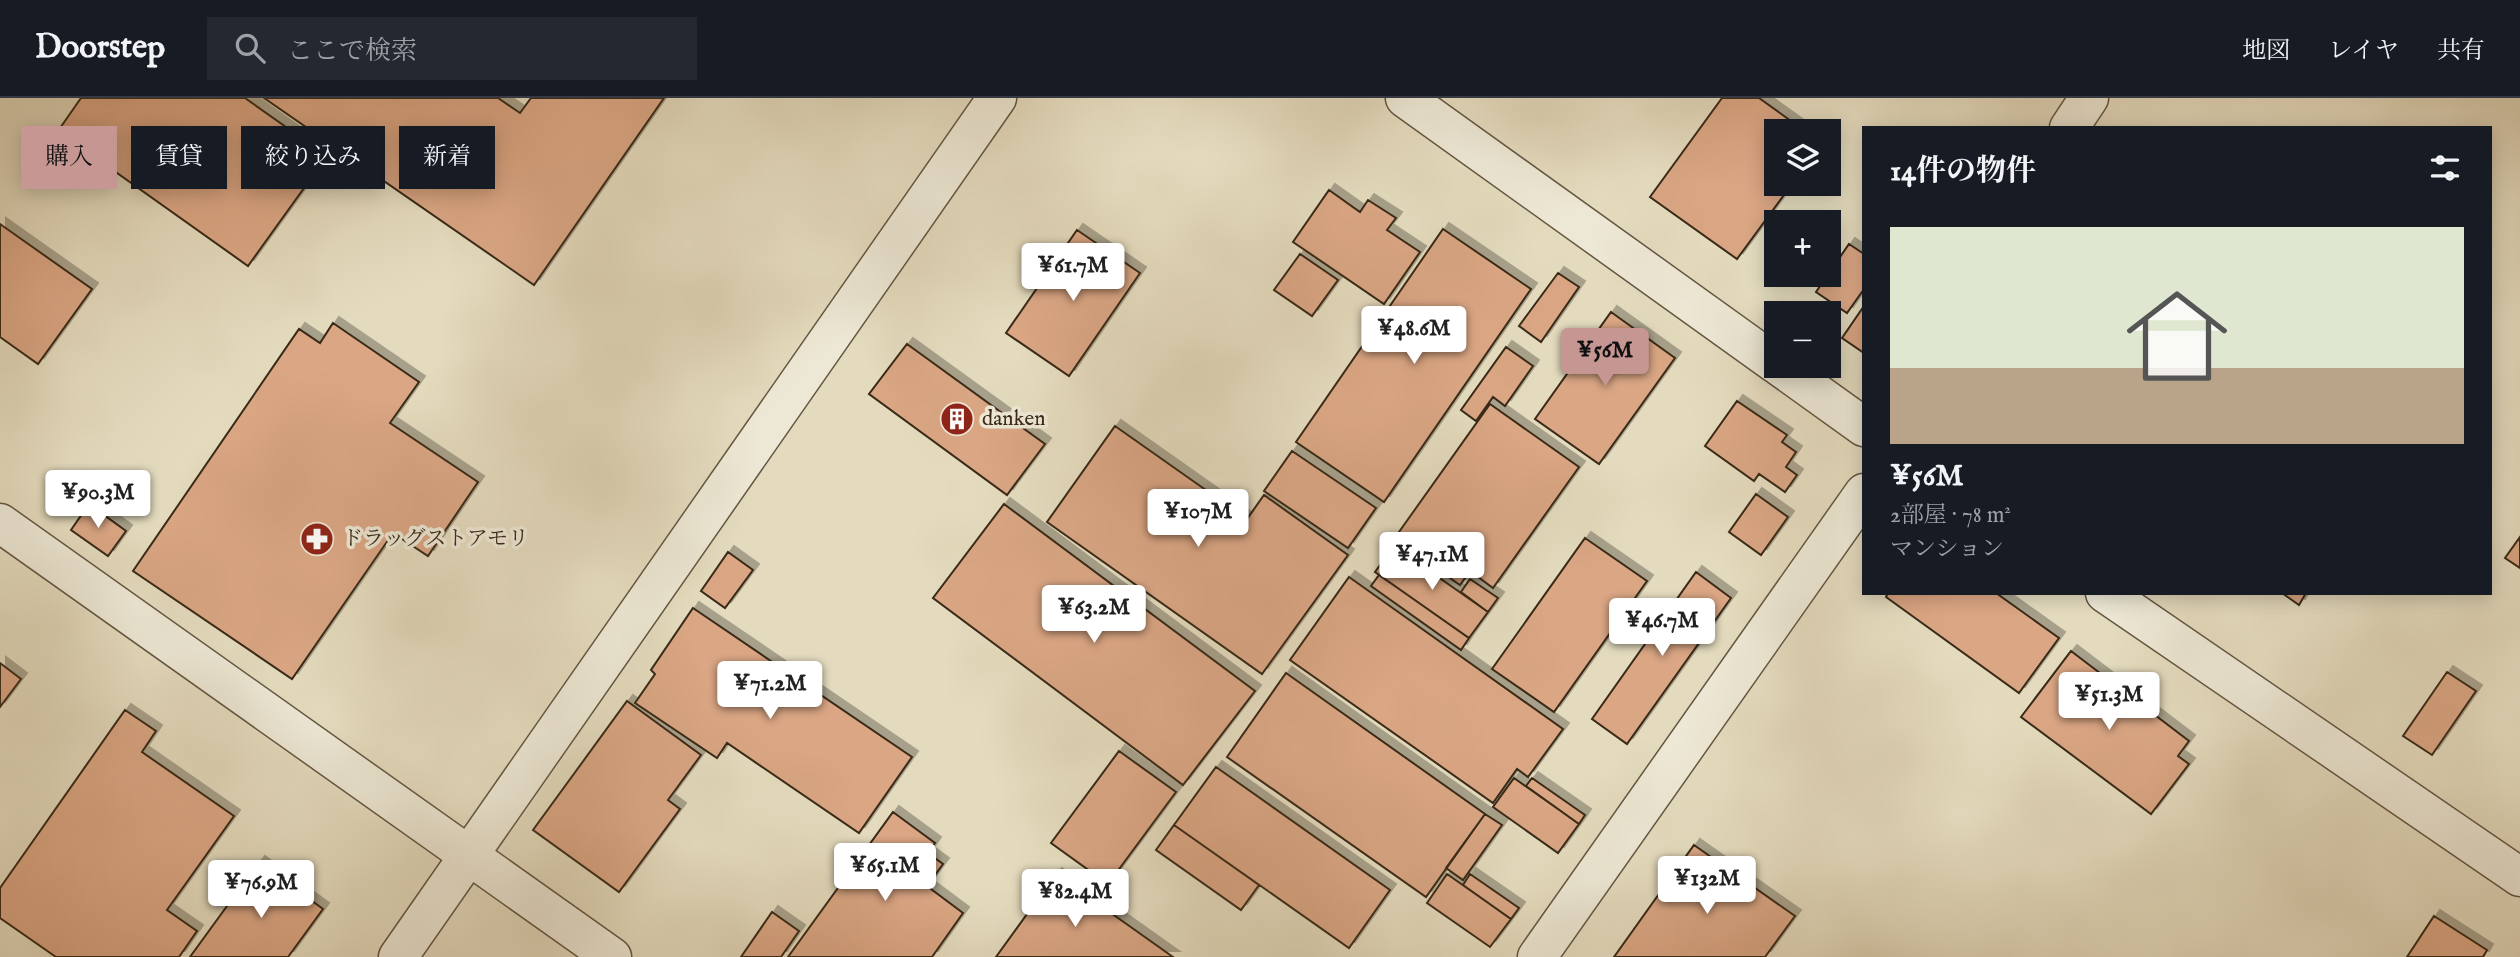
<!DOCTYPE html>
<html lang="ja">
<meta charset="utf-8">
<style>
:root{--surface:#171b24;--page:#242831;--text:#f1f3f6;--muted:#9ea1a6;--line:#363941;--accent:#c59692}
body{margin:0;font-family:"IM FELL English","Noto Serif JP",serif;background:var(--page);color:var(--text);height:100vh;display:flex;flex-direction:column;font-size:26px;white-space:nowrap}
*{box-sizing:border-box;margin:0}
p{font-size:23px;color:var(--muted)}
.icon{flex:none;width:38px;height:38px;fill:none;stroke:currentColor;stroke-width:2;stroke-linecap:round;stroke-linejoin:round}
.map{position:relative;flex:1;overflow:hidden}
.drawer{position:absolute;left:1862px;top:28px;width:630px;height:469px;display:flex;flex-direction:column;background:var(--surface);border-radius:0px;box-shadow:0 4px 18px #0003}
.drawer>*{flex:none}
.guide{position:absolute;left:21px;top:28px;width:665px;height:63px;display:flex;gap:14px}
.fabs{position:absolute;left:1764px;top:21px;display:grid;gap:14px}
.fabs a{display:grid;place-items:center;width:77px;height:77px;border-radius:0px;background:var(--surface);box-shadow:0 4px 18px #0003;font-size:35px}
.price{position:absolute;translate:-50% -60px;padding:0 16px;border-radius:7px;background:#fff;color:#222;font-size:23px;line-height:46px;filter:drop-shadow(0 2px 4px #0008)}
.price::after{content:'';position:absolute;left:50%;top:42px;width:21px;height:16px;margin-left:-10px;background:inherit;clip-path:polygon(0 0,100% 0,50% 100%)}
.price.selected{background:var(--accent);color:#111}
ul{padding:0;list-style:none}
li{display:grid;align-content:center;gap:14px;height:371px;padding:0 28px}
li span{display:grid;place-items:center;height:217px;border-radius:0px;color:#555}
li>.icon{margin-inline-start:auto}
span .icon{width:126px;height:126px;fill:#fffc;stroke-width:1}
li b{font-size:30px}
h2{display:flex;justify-content:space-between;align-items:center;height:84px;padding:0 28px;font-size:30px}
.chip{padding:0 24px;border-radius:0px;background:var(--surface);box-shadow:0 4px 18px #0003;font-size:24px;line-height:63px}
.chip.selected{background:var(--accent);color:#111}
header{display:flex;align-items:center;gap:42px;box-sizing:border-box;height:98px;padding:0 35px;background:var(--surface);border-bottom:2px solid var(--line)}
header strong{font-size:33px}
nav{display:flex;gap:38px;margin-inline-start:auto;font-size:24px}
.search{width:490px;height:63px;background:var(--page);display:flex;align-items:center;gap:18px;box-sizing:border-box;padding:0 24px;border-radius:0px;color:var(--muted);font-size:26px}
.map>svg:first-child{display:block}
</style>
<header>
<strong>Doorstep</strong>
<div class="search"><svg class="icon" aria-label="search" viewBox="0 0 24 24"><circle cx="10" cy="10" r="6"/><path d="M15 15l6 6"/></svg>ここで検索</div>
<nav><a>地図</a><a>レイヤ</a><a>共有</a></nav>
</header>
<div class="map">
<svg width="2520" height="859" viewBox="0 0 2520 859">
<defs>
<filter id="shadow"><feDropShadow dx="6" dy="-6" stdDeviation="0" flood-color="#0004"/></filter>
</defs>
<rect width="100%" height="100%" fill="#e4dbbe"/>
<filter id="stains"><feTurbulence type="fractalNoise" baseFrequency=".00286" numOctaves="4"/><feColorMatrix values="0 0 0 0 .2 0 0 0 0 .09 0 0 0 0 .02 0 0 0 .5 -.17"/></filter>
<radialGradient id="worn" r=".72"><stop offset=".6" stop-color="#630" stop-opacity="0"/><stop offset="1" stop-color="#630" stop-opacity=".3"/></radialGradient>
<path fill="#daa684" stroke="#392918" stroke-width="2" filter="url(#shadow)" d="M 81,0 L 245,0 L 327,58 L 248,168 L 58,33 Z
M 264,0 L 498,0 L 520,15 L 531,0 L 664,0 L 534,187 Z
M 1722,0 L 1759,0 L 1805,33 L 1776,33 L 1776,86 L 1792,86 L 1737,161 L 1650,99 Z
M 1329,92 L 1360,114 L 1368,102 L 1396,120 L 1387,132 L 1420,154 L 1384,206 L 1293,144 Z
M 0,126 L 92,191 L 38,266 L 0,239 Z
M 1443,131 L 1531,191 L 1384,404 L 1296,344 Z
M 1077,132 L 1140,175 L 1069,278 L 1006,235 Z
M 1849,146 L 1864,156 L 1864,191 L 1847,215 L 1816,194 Z
M 1300,156 L 1338,182 L 1312,218 L 1274,192 Z
M 1558,175 L 1579,189 L 1541,244 L 1519,228 Z
M 1864,208 L 1864,255 L 1842,240 Z
M 1611,214 L 1675,260 L 1599,366 L 1535,321 Z
M 333,225 L 419,284 L 390,325 L 478,384 L 428,458 L 393,435 L 292,581 L 133,473 L 299,231 L 320,245 Z
M 907,246 L 1045,346 L 1007,397 L 869,296 Z
M 1506,249 L 1533,268 L 1505,308 L 1493,299 L 1476,323 L 1461,312 Z
M 1737,303 L 1787,337 L 1782,344 L 1796,354 L 1786,369 L 1797,377 L 1785,394 L 1759,376 L 1754,383 L 1705,348 Z
M 1490,306 L 1579,369 L 1493,490 L 1470,473 L 1460,487 L 1394,441 Z
M 1115,328 L 1247,421 L 1264,397 L 1348,457 L 1262,576 L 1047,424 Z
M 1292,353 L 1376,410 L 1348,450 L 1264,393 Z
M 1756,396 L 1788,419 L 1761,457 L 1729,434 Z
M 89,406 L 126,433 L 108,458 L 71,432 Z
M 1004,406 L 1255,593 L 1183,687 L 933,500 Z
M 2520,439 L 2520,470 L 2505,460 Z
M 1585,440 L 1647,483 L 1554,614 L 1492,571 Z
M 1394,448 L 1488,514 L 1469,540 L 1375,474 Z
M 728,454 L 753,472 L 725,510 L 701,493 Z
M 1696,474 L 1731,500 L 1627,646 L 1592,621 Z
M 1379,477 L 1469,540 L 1461,552 L 1371,488 Z
M 1349,479 L 1563,631 L 1528,679 L 1517,671 L 1493,705 L 1290,562 Z
M 1470,481 L 1498,500 L 1488,514 L 1461,494 Z
M 1888,495 L 1996,495 L 2059,540 L 2019,595 L 1886,499 Z
M 2282,495 L 2306,495 L 2299,507 Z
M 693,510 L 912,659 L 859,735 L 727,645 L 717,660 L 635,605 L 655,576 L 651,572 Z
M 2071,553 L 2189,643 L 2178,658 L 2189,666 L 2151,716 L 2021,619 Z
M 0,565 L 21,581 L 0,609 Z
M 2447,574 L 2476,593 L 2432,657 L 2403,638 Z
M 1286,575 L 1485,716 L 1426,799 L 1227,659 Z
M 627,603 L 701,657 L 668,702 L 680,711 L 619,794 L 533,732 Z
M 125,612 L 156,633 L 142,654 L 234,718 L 167,812 L 197,833 L 179,859 L 56,859 L 0,820 L 0,790 Z
M 1119,653 L 1176,694 L 1108,786 L 1051,745 Z
M 1216,669 L 1390,792 L 1349,850 L 1174,727 Z
M 1514,680 L 1579,726 L 1558,755 L 1493,709 Z
M 1532,680 L 1585,717 L 1579,726 L 1526,688 Z
M 893,714 L 935,745 L 928,755 L 943,766 L 927,788 L 963,815 L 932,859 L 788,859 Z
M 1485,716 L 1502,727 L 1463,782 L 1446,770 Z
M 1174,727 L 1259,787 L 1241,812 L 1156,752 Z
M 1694,747 L 1795,818 L 1765,859 L 1614,859 Z
M 259,764 L 323,811 L 288,859 L 190,859 Z
M 1056,776 L 1173,859 L 996,859 Z
M 1447,776 L 1511,821 L 1490,849 L 1427,805 Z
M 1470,776 L 1519,810 L 1511,821 L 1463,787 Z
M 772,814 L 799,833 L 781,859 L 741,859 Z
M 2434,818 L 2487,852 L 2483,859 L 2407,859 Z"/>
<g fill="none" stroke-linecap="round" stroke-linejoin="round">
<defs>
<path id="minor" d="M 1405,0 L 1776,266
M 2069,30 L 2089,0
M 1779,268 L 1864,329
M 0,425 L 612,859
M 2105,495 L 2520,779
M 398,859 L 997,0
M 1537,859 L 1864,395"/>
</defs>
<use href="#minor" stroke="#645642" stroke-width="41"/>
<use href="#minor" stroke="#ede8d5" stroke-width="38"/>
</g>
<defs>
<symbol id="building-disc" viewBox="-11 -11 22 22"><circle r="9.5" fill="#8f2418" stroke="#ede8d5"/><path d="M-4-6H4V6H1V3H-1V6H-4ZM-2.5-4.3h1.7v1.8h-1.7ZM.8-4.3h1.7v1.8H.8ZM-2.5-1h1.7V.8h-1.7ZM.8-1h1.7V.8H.8Z" fill="#fff"/></symbol>
<symbol id="pharmacy-disc" viewBox="-11 -11 22 22"><circle r="9.5" fill="#8f2418" stroke="#ede8d5"/><path d="M-2-6h4v4h4v4h-4v4h-4v-4h-4v-4h4Z" fill="#fff"/></symbol>
</defs>
<g fill-rule="evenodd">
<use href="#building-disc" x="938" y="302" width="38" height="38"/>
<use href="#pharmacy-disc" x="298" y="422" width="38" height="38"/>
</g>
<g text-anchor="middle" dominant-baseline="central" stroke-width="7" stroke-linejoin="round" paint-order="stroke">
<g font-size="21" fill="#392918" stroke="#ede8d5" text-anchor="start">
<text x="982" y="321">danken</text>
<text x="342" y="441">ドラッグストアモリ</text>
</g>
</g>
<rect width="100%" height="100%" filter="url(#stains)"/>
<rect width="100%" height="100%" fill="url(#worn)"/>
</svg>
<div class="fabs">
<a><svg class="icon" aria-label="layers" viewBox="0 0 24 24"><path d="M12 4l9 5-9 5-9-5zM3 14l9 5 9-5"/></svg></a>
<a>+</a>
<a>−</a>
</div>
<b class="price" style="left:1073px;top:205px">¥61.7M</b>
<b class="price" style="left:1414px;top:268px">¥48.6M</b>
<b class="price selected" style="left:1605px;top:290px">¥56M</b>
<b class="price" style="left:98px;top:432px">¥90.3M</b>
<b class="price" style="left:1198px;top:451px">¥107M</b>
<b class="price" style="left:1432px;top:494px">¥47.1M</b>
<b class="price" style="left:1094px;top:547px">¥63.2M</b>
<b class="price" style="left:1662px;top:560px">¥46.7M</b>
<b class="price" style="left:770px;top:623px">¥71.2M</b>
<b class="price" style="left:2109px;top:634px">¥51.3M</b>
<b class="price" style="left:885px;top:805px">¥65.1M</b>
<b class="price" style="left:1707px;top:818px">¥132M</b>
<b class="price" style="left:261px;top:822px">¥76.9M</b>
<b class="price" style="left:1075px;top:831px">¥82.4M</b>
<div class="guide">
<a class="chip selected">購入</a>
<a class="chip">賃貸</a>
<a class="chip">絞り込み</a>
<a class="chip">新着</a>
</div>
<section class="drawer">
<h2>14件の物件<svg class="icon" aria-label="filters" viewBox="0 0 24 24"><path d="M4 7h16M4 17h16"/><circle cx="9" cy="7" r="2"/><circle cx="15" cy="17" r="2"/></svg></h2>
<ul>
<li><span style="background:linear-gradient(#dfe7d0 65%,#b9a48a 0)"><svg class="icon" aria-label="home" viewBox="0 0 24 24"><path d="M3 11l9-7 9 7M6 9v11h12V9"/></svg></span><div><b>¥56M</b><p>2部屋 · 78 m²</p><p>マンション</p></div></li>
</ul>
</section>
</div>
